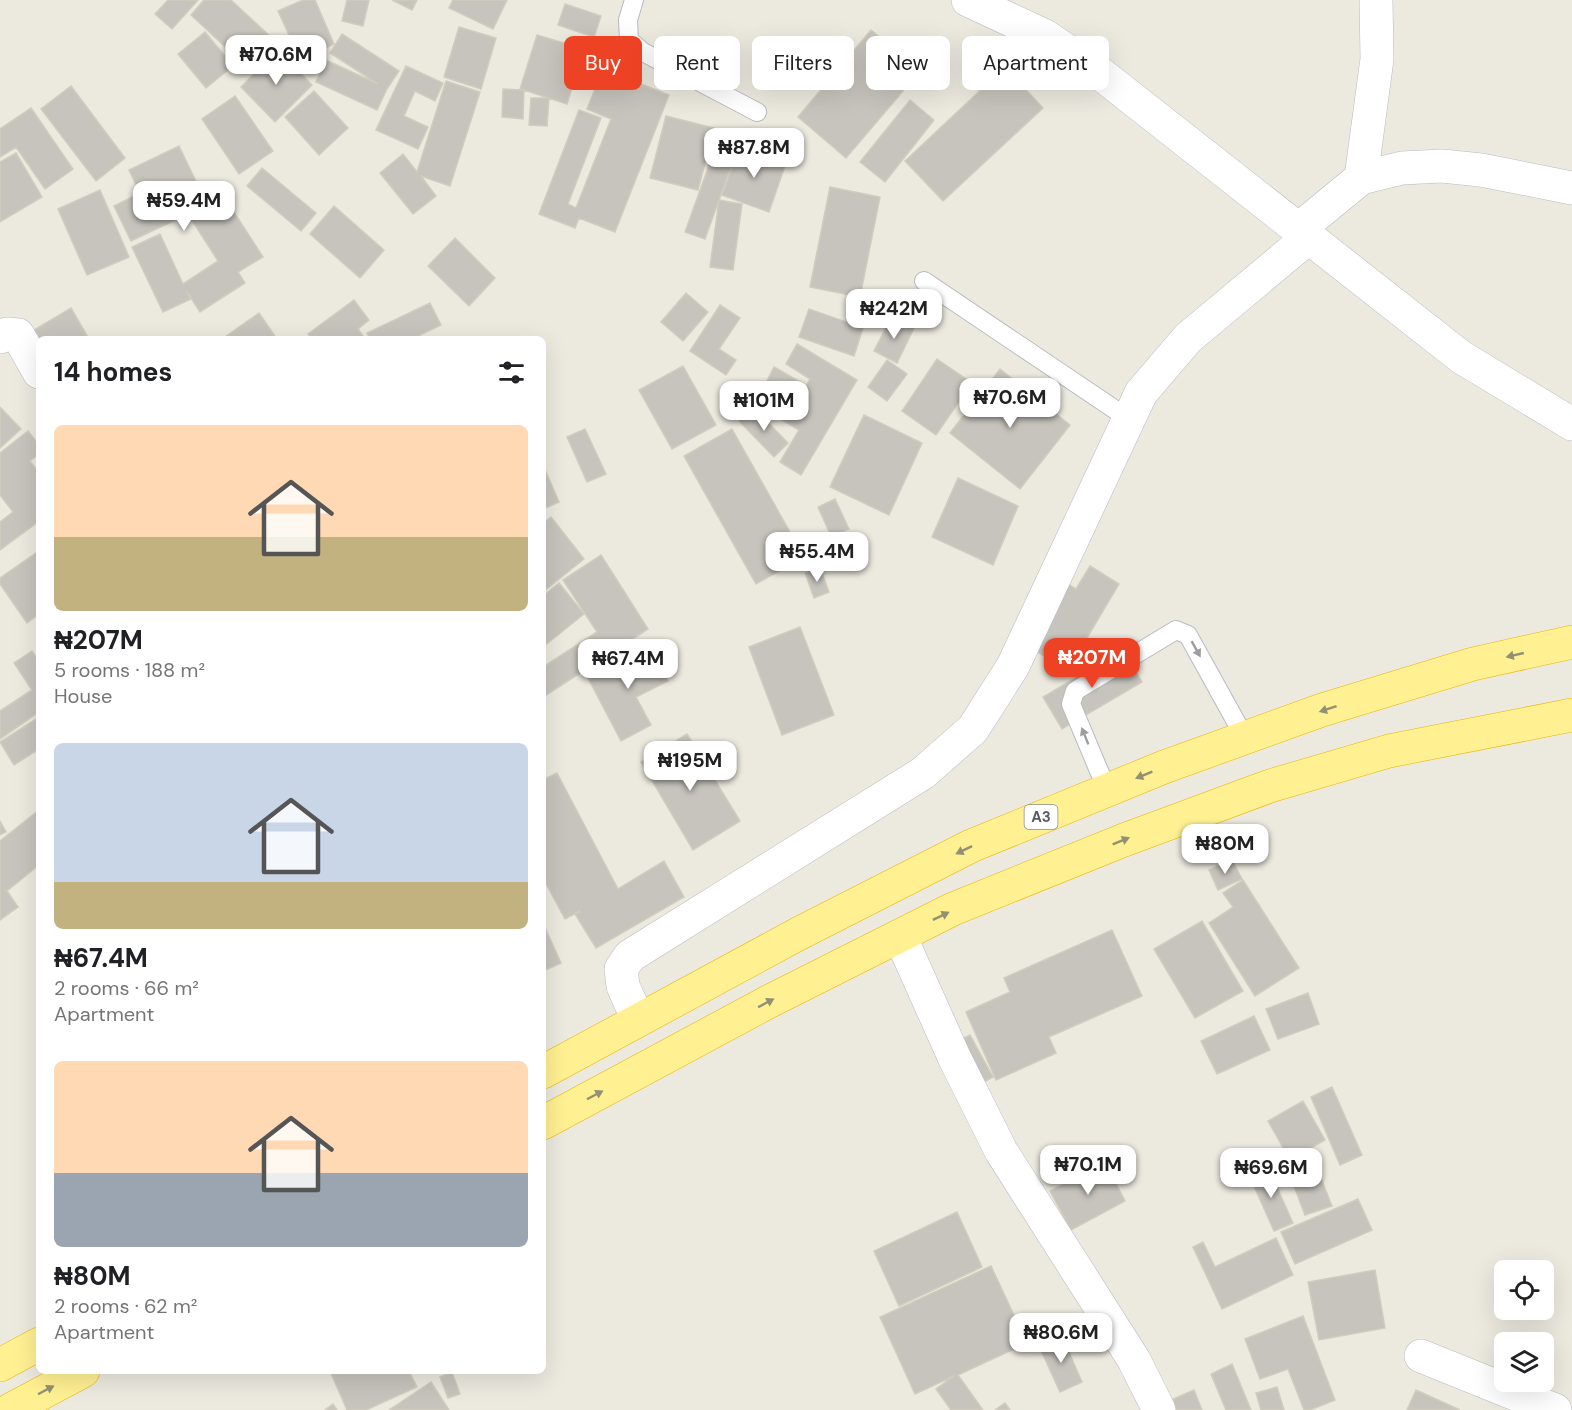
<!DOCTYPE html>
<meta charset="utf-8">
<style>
:root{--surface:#fff;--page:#f2f2f2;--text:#202124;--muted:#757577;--accent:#ed4324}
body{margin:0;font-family:"DM Sans",sans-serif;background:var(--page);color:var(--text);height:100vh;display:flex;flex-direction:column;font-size:22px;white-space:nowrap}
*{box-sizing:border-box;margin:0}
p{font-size:20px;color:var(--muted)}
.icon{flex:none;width:33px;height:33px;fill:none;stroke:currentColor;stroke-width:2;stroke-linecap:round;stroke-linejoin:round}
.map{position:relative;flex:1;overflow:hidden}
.panel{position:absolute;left:36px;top:336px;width:510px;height:1038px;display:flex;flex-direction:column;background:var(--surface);border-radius:9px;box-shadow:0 6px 24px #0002}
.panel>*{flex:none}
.top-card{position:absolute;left:564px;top:36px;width:570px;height:54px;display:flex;gap:12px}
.controls{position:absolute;left:1494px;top:1260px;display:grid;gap:12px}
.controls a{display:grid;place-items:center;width:60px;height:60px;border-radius:9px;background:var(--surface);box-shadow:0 6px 24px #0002;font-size:30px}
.price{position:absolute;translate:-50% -51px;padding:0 14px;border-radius:12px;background:#fff;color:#222;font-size:20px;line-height:39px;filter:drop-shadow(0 2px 3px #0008)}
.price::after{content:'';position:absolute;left:50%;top:36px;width:18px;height:14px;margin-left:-9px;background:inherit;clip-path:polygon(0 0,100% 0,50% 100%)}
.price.selected{background:var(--accent);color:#fff}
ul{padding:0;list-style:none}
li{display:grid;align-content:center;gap:12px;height:318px;padding:0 18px}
li span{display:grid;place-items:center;height:186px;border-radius:9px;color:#555}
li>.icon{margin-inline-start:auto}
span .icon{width:108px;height:108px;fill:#fffc;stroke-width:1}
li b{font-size:26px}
h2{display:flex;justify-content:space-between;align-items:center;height:72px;padding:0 18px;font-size:26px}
.tag{padding:0 21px;border-radius:9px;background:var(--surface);box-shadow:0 6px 24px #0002;font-size:21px;line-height:54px}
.tag.selected{background:var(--accent);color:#fff}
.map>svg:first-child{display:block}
</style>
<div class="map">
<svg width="1572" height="1410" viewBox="0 0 1572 1410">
<rect width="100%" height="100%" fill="#eceadf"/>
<path fill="#c7c4bd" stroke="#d1ccbe" stroke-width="1.5" d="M 168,0 L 198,0 L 172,29 L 155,14 Z
M 204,0 L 231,0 L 274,40 L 248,68 L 191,15 Z
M 303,0 L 315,0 L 334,44 L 300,59 L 278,11 Z
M 347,0 L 369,0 L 363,26 L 342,21 Z
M 392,0 L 417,0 L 412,10 Z
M 453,0 L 507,0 L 493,29 L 449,8 Z
M 565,4 L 601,16 L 594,37 L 558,25 Z
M 459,27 L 496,38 L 481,89 L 444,77 Z
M 871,30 L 920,71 L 846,158 L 798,117 Z
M 205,32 L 233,66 L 206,88 L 178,54 Z
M 342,34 L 399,71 L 387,89 L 377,110 L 316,82 L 326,60 L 378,84 L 330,53 Z
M 537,35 L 584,49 L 567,104 L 524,90 L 523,119 L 502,117 L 503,89 L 523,90 L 520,89 Z
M 278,50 L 312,85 L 275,122 L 241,87 Z
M 406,66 L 443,83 L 435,101 L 415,91 L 404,116 L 428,127 L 418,149 L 376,130 Z
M 1005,67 L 1043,108 L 943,201 L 905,161 Z
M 603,69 L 669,95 L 615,232 L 579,218 L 575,228 L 539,214 L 579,110 L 601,118 L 568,204 L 576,208 L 611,119 L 587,109 Z
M 446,81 L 480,92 L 450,186 L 421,176 L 436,196 L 413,214 L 380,173 L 403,154 L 417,172 Z
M 71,86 L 125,158 L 96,181 L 41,109 Z
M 314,91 L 348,128 L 319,155 L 285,117 Z
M 235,96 L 273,151 L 239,174 L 202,119 Z
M 531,98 L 549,98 L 547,126 L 529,125 Z
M 910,100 L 934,120 L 885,182 L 860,162 Z
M 31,108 L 73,169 L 45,189 L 16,147 L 0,157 L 0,129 Z
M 666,116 L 714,128 L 698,190 L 650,178 Z
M 179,146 L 206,202 L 221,192 L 263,257 L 238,272 L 245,283 L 200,312 L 187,292 L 191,299 L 163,312 L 132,247 L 160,234 L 183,284 L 218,261 L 188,214 L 131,241 L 114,206 L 140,193 L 129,170 Z
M 739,146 L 786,163 L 769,212 L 722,195 Z
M 16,153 L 42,197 L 0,222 L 0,162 Z
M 712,157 L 732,164 L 705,239 L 685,232 Z
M 262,168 L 316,213 L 301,231 L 247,186 Z
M 830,187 L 880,197 L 860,297 L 810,287 Z
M 100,190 L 129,257 L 87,275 L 58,209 Z
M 719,200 L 742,204 L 733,270 L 710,267 Z
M 334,206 L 384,250 L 360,278 L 310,234 Z
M 455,238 L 495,278 L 469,306 L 428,266 Z
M 686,293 L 708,312 L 683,341 L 661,322 Z
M 354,300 L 369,320 L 358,329 L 365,339 L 312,339 L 308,334 Z
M 430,303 L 441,325 L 412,339 L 370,339 L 367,333 Z
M 720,305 L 740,318 L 719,349 L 736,360 L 726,375 L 690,351 Z
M 71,308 L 89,339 L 19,339 Z
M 809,309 L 863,328 L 854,356 L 799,337 Z
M 259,313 L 277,339 L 222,339 Z
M 892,316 L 914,328 L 897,363 L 874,351 Z
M 797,344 L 857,380 L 801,475 L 780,462 L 799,430 L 764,409 L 773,394 L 794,407 L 810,379 L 786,364 Z
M 937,359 L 972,383 L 936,435 L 902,411 Z
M 887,360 L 907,374 L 887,401 L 868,387 Z
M 683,366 L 716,425 L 672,449 L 639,390 Z
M 774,367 L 804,384 L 793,403 L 764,387 Z
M 1000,369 L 1070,425 L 1020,489 L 950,433 Z
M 0,407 L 21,429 L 0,448 Z
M 753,407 L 788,443 L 774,457 L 739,421 Z
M 864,415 L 922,443 L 889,515 L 830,487 Z
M 585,429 L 606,474 L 587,482 L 567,437 Z
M 732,429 L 804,557 L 756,584 L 684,456 Z
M 28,431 L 39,445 L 39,454 L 30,461 L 39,473 L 39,521 L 0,550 L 0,522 L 13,512 L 0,495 L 0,453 Z
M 543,465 L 559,502 L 543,509 Z
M 958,478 L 1018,506 L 993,565 L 932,537 Z
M 835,499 L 849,529 L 831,536 L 818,507 Z
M 551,517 L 584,559 L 543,592 L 543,523 Z
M 39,551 L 39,614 L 27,623 L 0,584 L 0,578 Z
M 601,555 L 648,629 L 543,697 L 543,667 L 597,632 L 563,580 Z
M 1090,566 L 1119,584 L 1068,670 L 1022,643 L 1061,579 L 1076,589 Z
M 820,568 L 829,592 L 814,598 L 805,573 Z
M 559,583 L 584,614 L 543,647 L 543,596 Z
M 800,627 L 834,715 L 782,735 L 749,647 Z
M 650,645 L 668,681 L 636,697 L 651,725 L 621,741 L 588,678 Z
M 1123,650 L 1142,682 L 1062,729 L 1043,697 Z
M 32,651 L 39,661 L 39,712 L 0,739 L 0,711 L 32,690 L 14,663 Z
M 39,717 L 39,749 L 14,765 L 0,742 Z
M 687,734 L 740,821 L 693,850 L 641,762 Z
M 557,773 L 618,889 L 664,861 L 684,897 L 596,948 L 575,914 L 580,911 L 565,919 L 543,878 L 543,780 Z
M 39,810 L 39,865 L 7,891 L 18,907 L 0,920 L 0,841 Z
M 0,821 L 6,832 L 0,835 Z
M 1232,860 L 1242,879 L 1218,890 L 1209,870 Z
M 1243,880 L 1299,968 L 1255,996 L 1209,923 L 1233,907 L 1223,893 Z
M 1202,921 L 1243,991 L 1195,1018 L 1154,949 Z
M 543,923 L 561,963 L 543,971 Z
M 1112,930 L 1142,996 L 1049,1037 L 1056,1053 L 996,1080 L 966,1012 L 1010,992 L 1004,978 Z
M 1308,993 L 1319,1024 L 1278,1039 L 1266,1009 Z
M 1254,1016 L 1270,1050 L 1217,1074 L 1201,1041 Z
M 970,1035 L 993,1077 L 977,1086 L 953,1044 Z
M 1332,1087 L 1362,1155 L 1340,1165 L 1311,1097 Z
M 1303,1101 L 1325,1140 L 1290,1160 L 1268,1121 Z
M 1313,1158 L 1332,1206 L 1305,1215 L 1287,1168 Z
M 1105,1162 L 1125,1201 L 1071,1230 L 1050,1191 Z
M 1268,1167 L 1293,1223 L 1274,1231 L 1249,1175 Z
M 1358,1199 L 1372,1230 L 1295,1264 L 1281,1232 Z
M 957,1212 L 982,1267 L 899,1306 L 874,1251 Z
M 1276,1238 L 1293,1275 L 1222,1309 L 1193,1247 L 1203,1242 L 1215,1267 Z
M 991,1266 L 1027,1343 L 958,1375 L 983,1410 L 951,1410 L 936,1389 L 954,1376 L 915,1394 L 880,1317 Z
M 1375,1270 L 1385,1328 L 1319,1340 L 1308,1282 Z
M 1303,1316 L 1335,1400 L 1310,1410 L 1304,1410 L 1288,1369 L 1260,1379 L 1245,1339 Z
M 1062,1336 L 1082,1382 L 1060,1392 L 1039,1346 Z
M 1232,1364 L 1251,1410 L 1226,1410 L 1211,1374 Z
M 330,1371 L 409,1371 L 417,1387 L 366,1410 L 347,1410 Z
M 452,1372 L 460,1394 L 448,1398 L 440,1377 Z
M 431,1382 L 449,1410 L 389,1410 Z
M 1277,1387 L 1284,1410 L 1261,1410 L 1256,1393 Z
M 1194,1390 L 1202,1410 L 1173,1410 L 1169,1401 Z
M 1416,1390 L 1460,1410 L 1407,1410 Z
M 1005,1403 L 1010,1410 L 995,1410 Z
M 333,1404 L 337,1410 L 325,1410 Z"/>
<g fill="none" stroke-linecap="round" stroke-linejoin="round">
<defs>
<path id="service" d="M 634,0 L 628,20 L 629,40 L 643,52 L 757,112
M 924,281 L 1129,419
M 1107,790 L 1071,704 L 1075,691 L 1176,630 L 1188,635 L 1245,738"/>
<path id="minor" d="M 968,0 L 1045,36 L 1097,71 L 1461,357 L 1572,424
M 1361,178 L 1377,59 L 1376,0
M 1299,229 L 1361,178 L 1402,168 L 1442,166 L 1481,170 L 1572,188
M 0,337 L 7,334 L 18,335 L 39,372
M 900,936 L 955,1059 L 1001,1151 L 1134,1360 L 1159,1410
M 638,1020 L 623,986 L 621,969 L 630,956 L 923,773 L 973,729 L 1013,666 L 1141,393 L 1188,338 L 1309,237
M 1421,1356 L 1555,1410"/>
<path id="trunk" d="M 543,1072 L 798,934 L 971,846 L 1164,767 L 1322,710 L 1473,664 L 1572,642
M 543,1123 L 770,1001 L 953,909 L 1124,840 L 1270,786 L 1389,751 L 1572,715
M 0,1365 L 39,1344
M 10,1410 L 83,1371"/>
</defs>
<use href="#service" stroke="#b7babf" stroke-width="20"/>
<use href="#minor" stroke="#b7babf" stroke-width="34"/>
<use href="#trunk" stroke="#ebb400" stroke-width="34"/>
<use href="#service" stroke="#fff" stroke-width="18"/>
<use href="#minor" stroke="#fff" stroke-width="33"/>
<use href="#trunk" stroke="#fff092" stroke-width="33"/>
</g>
<defs><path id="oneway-solid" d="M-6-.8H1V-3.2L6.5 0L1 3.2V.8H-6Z" transform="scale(1.5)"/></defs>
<g fill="#9b9da0">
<use href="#oneway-solid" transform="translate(1196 649) rotate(61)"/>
<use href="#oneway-solid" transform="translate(1085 736) rotate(-112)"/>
</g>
<g fill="#929072">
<use href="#oneway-solid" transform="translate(1515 655) rotate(167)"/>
<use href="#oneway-solid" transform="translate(1328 709) rotate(162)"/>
<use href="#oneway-solid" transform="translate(1144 775) rotate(158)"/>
<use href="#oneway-solid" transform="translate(1121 841) rotate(-22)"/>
<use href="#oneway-solid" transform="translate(964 850) rotate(154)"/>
<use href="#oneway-solid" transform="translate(941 916) rotate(-26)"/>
<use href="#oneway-solid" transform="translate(766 1003) rotate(-28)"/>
<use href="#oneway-solid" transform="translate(595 1095) rotate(-28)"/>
<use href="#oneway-solid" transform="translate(46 1390) rotate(-28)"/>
</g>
<g text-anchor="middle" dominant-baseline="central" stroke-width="4.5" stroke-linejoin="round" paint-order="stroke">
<rect fill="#fff" stroke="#8a8d90" stroke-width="1.5" x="1024.5" y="805" width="33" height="24" rx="4.5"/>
<g font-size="15" font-weight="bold" fill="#585c61">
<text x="1041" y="817">A3</text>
</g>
</g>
</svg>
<div class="controls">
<a><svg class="icon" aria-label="locate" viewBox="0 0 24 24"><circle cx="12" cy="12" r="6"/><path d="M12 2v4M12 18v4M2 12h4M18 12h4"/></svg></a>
<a><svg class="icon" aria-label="layers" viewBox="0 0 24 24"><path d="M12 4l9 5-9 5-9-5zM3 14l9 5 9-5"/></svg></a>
</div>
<b class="price" style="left:276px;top:86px">₦70.6M</b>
<b class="price" style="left:754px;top:179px">₦87.8M</b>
<b class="price" style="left:184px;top:232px">₦59.4M</b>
<b class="price" style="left:894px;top:340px">₦242M</b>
<b class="price" style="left:1010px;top:429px">₦70.6M</b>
<b class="price" style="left:764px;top:432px">₦101M</b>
<b class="price" style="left:817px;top:583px">₦55.4M</b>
<b class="price selected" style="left:1092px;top:689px">₦207M</b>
<b class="price" style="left:628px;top:690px">₦67.4M</b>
<b class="price" style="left:690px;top:792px">₦195M</b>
<b class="price" style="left:1225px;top:875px">₦80M</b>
<b class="price" style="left:1088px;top:1196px">₦70.1M</b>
<b class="price" style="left:1271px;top:1199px">₦69.6M</b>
<b class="price" style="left:1061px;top:1364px">₦80.6M</b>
<div class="top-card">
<a class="tag selected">Buy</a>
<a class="tag">Rent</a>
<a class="tag">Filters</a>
<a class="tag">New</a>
<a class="tag">Apartment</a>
</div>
<section class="panel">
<h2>14 homes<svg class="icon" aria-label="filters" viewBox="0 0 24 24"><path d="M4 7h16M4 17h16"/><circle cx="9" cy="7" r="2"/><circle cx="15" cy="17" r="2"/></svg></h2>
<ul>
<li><span style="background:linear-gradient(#ffd9b3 60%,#c2b280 0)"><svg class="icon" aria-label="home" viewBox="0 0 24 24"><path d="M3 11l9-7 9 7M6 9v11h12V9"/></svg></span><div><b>₦207M</b><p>5 rooms · 188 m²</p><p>House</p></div></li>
<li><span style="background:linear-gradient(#c9d6e8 75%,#c2b280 0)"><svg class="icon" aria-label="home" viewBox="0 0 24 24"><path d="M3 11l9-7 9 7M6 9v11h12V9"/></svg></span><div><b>₦67.4M</b><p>2 rooms · 66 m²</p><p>Apartment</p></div></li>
<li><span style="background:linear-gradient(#ffd9b3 60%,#9aa5b1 0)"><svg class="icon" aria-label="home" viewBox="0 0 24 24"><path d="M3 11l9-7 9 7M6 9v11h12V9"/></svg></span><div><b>₦80M</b><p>2 rooms · 62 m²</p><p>Apartment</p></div></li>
</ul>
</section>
</div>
